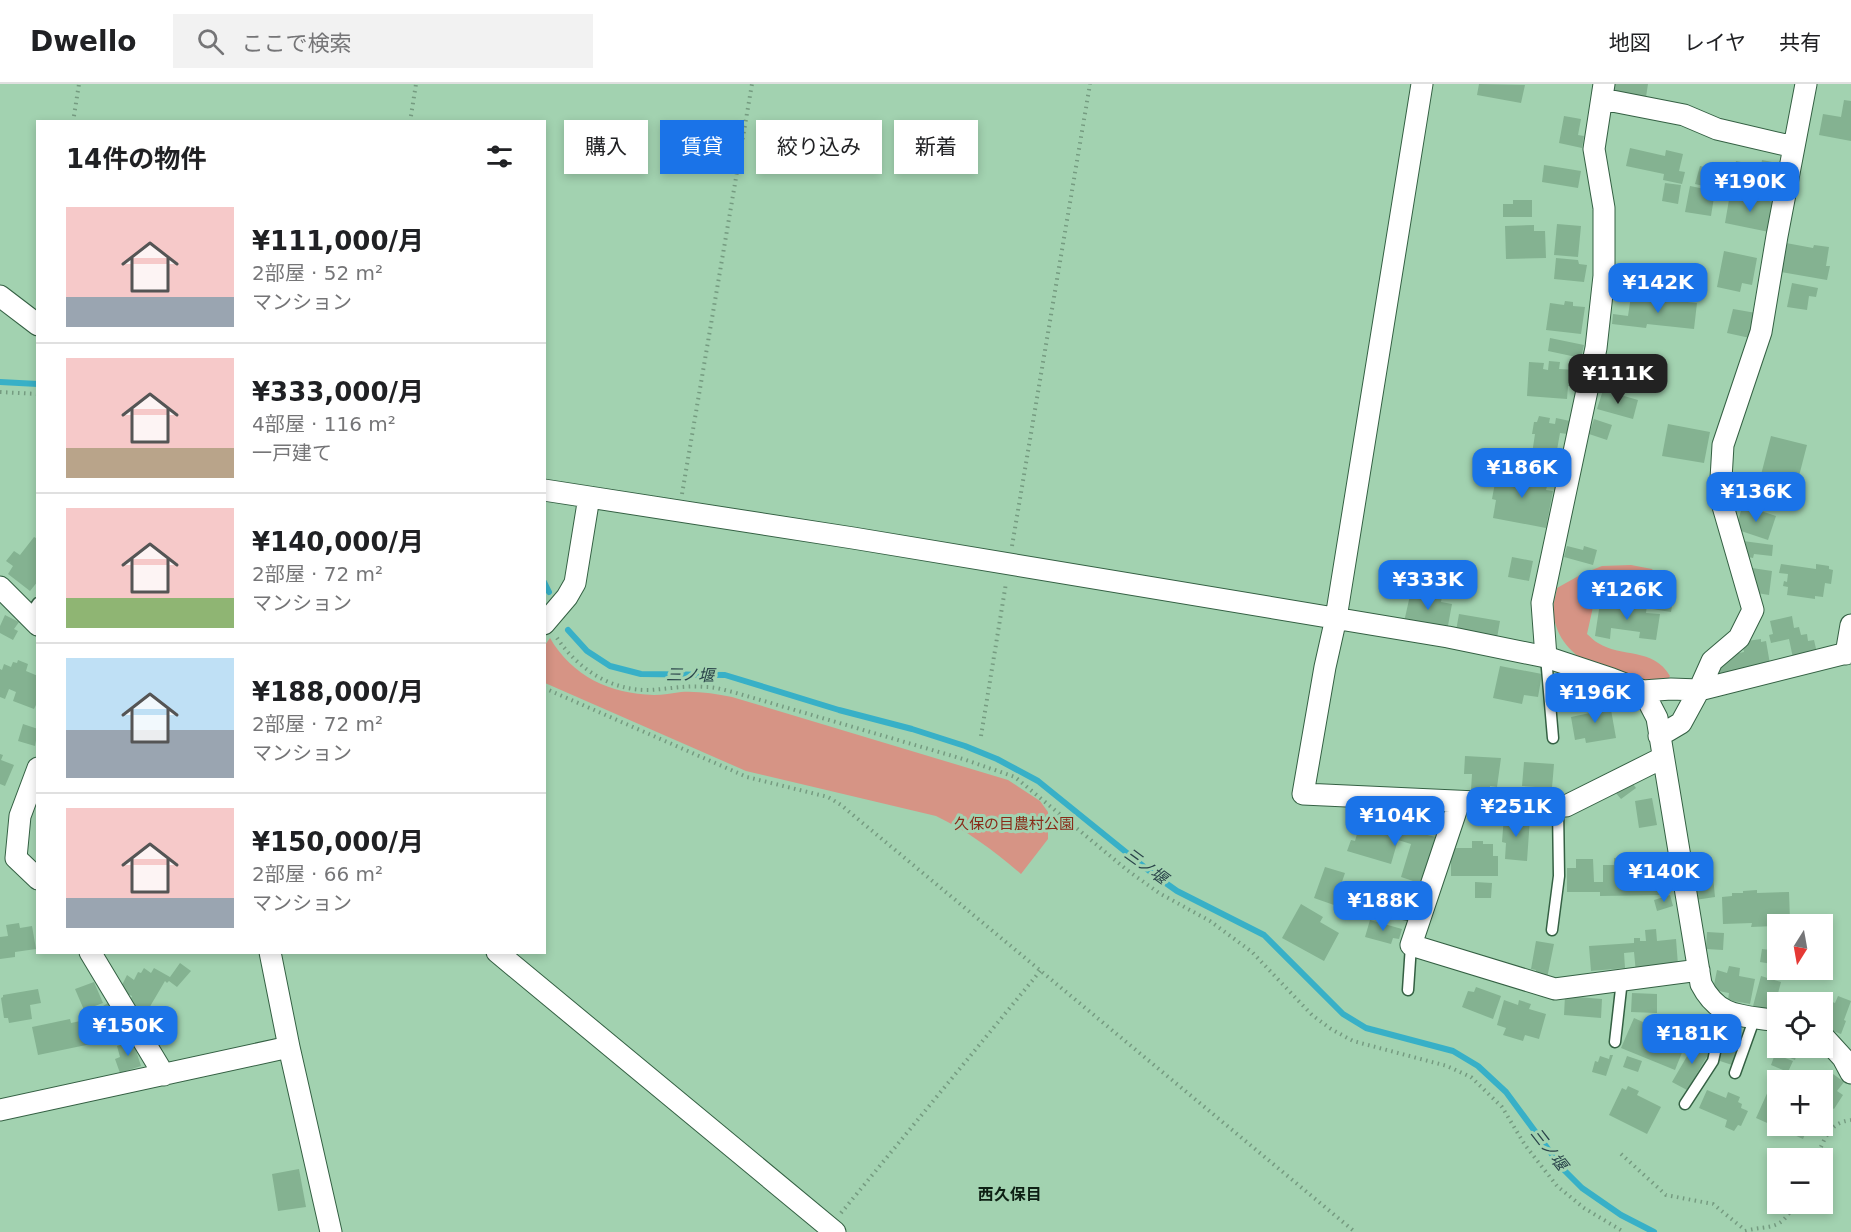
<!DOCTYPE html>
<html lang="ja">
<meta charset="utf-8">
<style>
:root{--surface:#fff;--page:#f2f2f2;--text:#202124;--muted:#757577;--line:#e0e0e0;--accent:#1a73e8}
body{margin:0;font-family:"DejaVu Sans","Noto Sans JP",sans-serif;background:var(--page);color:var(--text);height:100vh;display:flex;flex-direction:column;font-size:22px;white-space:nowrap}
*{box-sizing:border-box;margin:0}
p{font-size:20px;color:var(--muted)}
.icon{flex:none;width:33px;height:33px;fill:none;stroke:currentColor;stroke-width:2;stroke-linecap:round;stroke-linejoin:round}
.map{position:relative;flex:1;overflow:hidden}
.panel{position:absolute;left:36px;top:36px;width:510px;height:834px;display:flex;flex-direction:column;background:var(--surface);border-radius:0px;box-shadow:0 3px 9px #0003}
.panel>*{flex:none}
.banner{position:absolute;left:564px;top:36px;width:570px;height:54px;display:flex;gap:12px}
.needle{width:39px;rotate:191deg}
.buttons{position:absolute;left:1767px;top:830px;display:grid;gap:12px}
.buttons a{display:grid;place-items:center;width:66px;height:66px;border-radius:0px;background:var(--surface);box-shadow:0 3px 9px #0003;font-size:30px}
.price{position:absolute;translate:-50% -51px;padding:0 14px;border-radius:12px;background:var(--accent);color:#fff;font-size:20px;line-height:39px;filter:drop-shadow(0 2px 3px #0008)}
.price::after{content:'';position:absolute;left:50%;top:36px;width:18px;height:14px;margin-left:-9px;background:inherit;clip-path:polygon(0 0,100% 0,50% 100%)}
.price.on{background:#222;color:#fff}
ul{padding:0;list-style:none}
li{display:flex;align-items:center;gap:18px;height:150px;padding:0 30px}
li+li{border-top:2px solid var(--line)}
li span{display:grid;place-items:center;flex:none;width:168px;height:120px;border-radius:0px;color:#555}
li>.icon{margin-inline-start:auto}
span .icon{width:72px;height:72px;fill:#fffc;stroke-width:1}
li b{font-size:26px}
h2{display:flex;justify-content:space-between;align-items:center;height:72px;padding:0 30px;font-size:26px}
.chip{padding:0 21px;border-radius:0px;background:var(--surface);box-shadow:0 3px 9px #0003;font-size:21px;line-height:54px}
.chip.on{background:var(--accent);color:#fff}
header{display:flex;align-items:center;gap:36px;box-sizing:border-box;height:84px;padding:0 30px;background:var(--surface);border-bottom:2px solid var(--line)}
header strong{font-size:28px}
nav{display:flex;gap:33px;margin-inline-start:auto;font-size:21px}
.search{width:420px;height:54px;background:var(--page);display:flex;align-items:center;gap:15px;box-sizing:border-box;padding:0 21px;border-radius:0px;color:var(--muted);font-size:22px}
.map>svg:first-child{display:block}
</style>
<header>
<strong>Dwello</strong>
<div class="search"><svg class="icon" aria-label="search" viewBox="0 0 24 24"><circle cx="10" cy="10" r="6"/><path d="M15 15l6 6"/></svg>ここで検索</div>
<nav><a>地図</a><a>レイヤ</a><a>共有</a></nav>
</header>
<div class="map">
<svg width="1851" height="1148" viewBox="0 0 1851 1148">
<rect width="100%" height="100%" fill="#a2d2b0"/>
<path fill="#d69485" d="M 1631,481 L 1652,485 L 1658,493 L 1652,506 L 1631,506 L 1609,511 L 1593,523 L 1587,550 C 1591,553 1594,557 1598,559 C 1622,574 1653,563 1670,592 L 1665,600 C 1620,594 1558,582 1553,527 C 1553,520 1556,511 1557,504 L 1582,490 L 1602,482 Z
M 550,554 C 572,592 610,610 654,611 C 663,611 672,609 681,608 C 699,607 715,610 732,613 L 1008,696 L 1040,717 L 1048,728 L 1048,755 L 1021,790 C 994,767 968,747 936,732 L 746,687 L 545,599 L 545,561 Z"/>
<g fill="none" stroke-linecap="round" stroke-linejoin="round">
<path stroke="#38b0c7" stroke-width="6" d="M 0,298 L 38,300
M 544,498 L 549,508
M 568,546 L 587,567 L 610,582 L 641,590 L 725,591 L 839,626 L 912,645 L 965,662 L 997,675 L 1038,697 L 1153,790 L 1177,807 L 1264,851 L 1343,930 L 1366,944 L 1453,967 L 1478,982 L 1506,1008 L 1562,1084 L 1582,1104 L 1621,1131 L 1654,1148"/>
</g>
<path fill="#84b291" d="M 1479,0 L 1525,1 L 1521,19 L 1477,11 Z
M 1613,0 L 1648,0 L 1646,13 L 1612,8 Z
M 1844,16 L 1851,17 L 1851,57 L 1819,51 L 1823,30 L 1841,33 Z
M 1564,32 L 1581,35 L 1578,51 L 1584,52 L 1582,64 L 1559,59 Z
M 1630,64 L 1665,72 L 1666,66 L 1683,70 L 1679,87 L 1685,88 L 1682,100 L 1663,96 L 1664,90 L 1626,82 Z
M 1762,76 L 1772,78 L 1769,98 L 1774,99 L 1773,104 L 1749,100 L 1747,107 L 1732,104 L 1736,77 L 1761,82 Z
M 1544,81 L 1581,87 L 1578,104 L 1542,98 Z
M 1700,82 L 1724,87 L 1720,106 L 1695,100 Z
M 1665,99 L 1681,101 L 1678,120 L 1662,117 Z
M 1690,102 L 1715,107 L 1711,132 L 1685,128 Z
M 1730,110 L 1774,118 L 1769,148 L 1725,139 Z
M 1513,116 L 1532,116 L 1532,133 L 1503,133 L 1503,120 L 1513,120 Z
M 1557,140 L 1581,142 L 1578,173 L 1554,171 Z
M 1534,141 L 1534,147 L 1545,147 L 1546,174 L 1506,175 L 1505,142 Z
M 1786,159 L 1813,164 L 1814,161 L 1829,163 L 1826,182 L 1830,182 L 1827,196 L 1781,188 Z
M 1724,167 L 1757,174 L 1752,201 L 1742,199 L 1740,208 L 1717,203 Z
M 1556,174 L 1578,176 L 1579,180 L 1587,181 L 1584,198 L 1554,195 Z
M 1792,199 L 1818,204 L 1816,213 L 1809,212 L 1807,226 L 1787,223 Z
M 1631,212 L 1697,219 L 1694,245 L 1647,240 L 1646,244 L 1612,240 L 1613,230 L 1628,232 Z
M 1565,217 L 1573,218 L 1573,222 L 1585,223 L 1581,250 L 1546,246 L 1550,219 L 1564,221 Z
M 1733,225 L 1756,229 L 1750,254 L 1727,249 Z
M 1550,254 L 1584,261 L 1581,274 L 1548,267 Z
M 1549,277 L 1560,278 L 1559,285 L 1577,286 L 1576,302 L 1568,302 L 1567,315 L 1527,312 L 1529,278 L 1544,279 L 1543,285 L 1548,286 Z
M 1603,306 L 1638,316 L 1633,335 L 1597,325 Z
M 1539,332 L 1550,334 L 1549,339 L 1555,340 L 1556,334 L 1570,337 L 1567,350 L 1560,349 L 1555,377 L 1552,377 L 1552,374 L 1532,370 L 1535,350 L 1532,350 L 1534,338 L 1537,338 Z
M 1594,335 L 1612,341 L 1607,356 L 1589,350 Z
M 1668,340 L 1710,348 L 1704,379 L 1662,372 Z
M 1771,352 L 1807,361 L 1791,423 L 1755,414 Z
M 1519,384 L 1530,386 L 1528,395 L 1548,399 L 1546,406 L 1553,407 L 1546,444 L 1493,434 L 1496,416 L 1492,415 L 1497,388 L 1517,392 Z
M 1743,421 L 1776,432 L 1768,456 L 1735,445 Z
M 34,453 L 38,455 L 38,497 L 30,507 L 8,490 L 13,482 L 6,477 L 14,467 L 20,471 Z
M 1743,457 L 1773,461 L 1772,472 L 1754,470 L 1753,474 L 1748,473 L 1748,470 L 1744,468 Z
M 1567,462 L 1583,466 L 1584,462 L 1597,466 L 1593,481 L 1564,473 Z
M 1512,473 L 1533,477 L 1529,497 L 1508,493 Z
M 1781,480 L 1816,485 L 1816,480 L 1829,482 L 1829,485 L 1833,486 L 1831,500 L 1825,499 L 1823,513 L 1815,512 L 1815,515 L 1787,511 L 1788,503 L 1783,502 L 1784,497 L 1787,498 L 1788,490 L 1779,489 Z
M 1752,484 L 1772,487 L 1769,511 L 1757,509 L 1751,492 Z
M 1411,507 L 1442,513 L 1441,518 L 1452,520 L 1447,547 L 1404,538 Z
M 1659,507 L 1674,510 L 1671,528 L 1652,525 L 1654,513 L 1658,514 Z
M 1600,519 L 1634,524 L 1635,519 L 1647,521 L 1646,529 L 1660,530 L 1656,556 L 1639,554 L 1640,548 L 1611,544 L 1610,555 L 1595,552 Z
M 1459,530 L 1500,537 L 1497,554 L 1456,547 Z
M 5,531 L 19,538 L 14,545 L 18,547 L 13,556 L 0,549 L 0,542 Z
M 1792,532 L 1794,544 L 1799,543 L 1801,551 L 1807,550 L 1808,557 L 1814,556 L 1817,569 L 1793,574 L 1789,555 L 1771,559 L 1769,551 L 1773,550 L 1770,537 Z
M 1761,555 L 1761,558 L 1766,557 L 1770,580 L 1718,593 L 1716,590 L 1730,574 L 1729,571 L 1744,568 L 1743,563 L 1748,562 L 1747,557 Z
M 18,576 L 28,580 L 26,587 L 38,592 L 38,617 L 34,625 L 13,617 L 16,608 L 9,605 L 5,615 L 0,613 L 0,585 L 2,586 L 4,580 L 11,583 L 13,578 L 17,579 Z
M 1500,582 L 1542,590 L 1538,613 L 1524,611 L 1522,620 L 1493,614 Z
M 1602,619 L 1602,621 L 1610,620 L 1616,654 L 1586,659 L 1585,654 L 1575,656 L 1571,633 L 1590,629 L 1588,621 Z
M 23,640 L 38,645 L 35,662 L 18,657 Z
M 0,670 L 3,671 L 1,676 L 14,681 L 5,702 L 0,700 Z
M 1465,672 L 1501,674 L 1497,703 L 1490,702 L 1490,707 L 1471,706 L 1472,690 L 1464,690 Z
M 1524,678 L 1554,680 L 1552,704 L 1522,702 Z
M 1630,696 L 1636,704 L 1621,715 L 1615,708 Z
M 1652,714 L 1657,741 L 1639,744 L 1635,717 Z
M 1504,732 L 1530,734 L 1527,777 L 1505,775 L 1506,759 L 1502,758 Z
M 1361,736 L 1402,748 L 1405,738 L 1421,743 L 1419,749 L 1436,753 L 1422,800 L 1401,793 L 1411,760 L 1398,756 L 1391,780 L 1347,767 L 1351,756 L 1355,757 Z
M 1472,757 L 1483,757 L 1483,760 L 1493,760 L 1493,772 L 1498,772 L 1498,792 L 1451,792 L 1451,764 L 1472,764 Z
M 1614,774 L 1621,774 L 1621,780 L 1630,780 L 1630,791 L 1645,791 L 1645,779 L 1663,779 L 1664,811 L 1600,812 L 1600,808 L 1567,808 L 1567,784 L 1576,784 L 1576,775 L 1593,775 L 1594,798 L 1603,798 L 1603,781 L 1614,781 Z
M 1325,783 L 1345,789 L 1334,821 L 1314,814 Z
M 1713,792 L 1715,813 L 1695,816 L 1693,795 Z
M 1475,798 L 1492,799 L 1491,814 L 1475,814 Z
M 1757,806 L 1757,809 L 1789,808 L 1790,837 L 1774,837 L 1775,842 L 1751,843 L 1752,839 L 1723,840 L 1722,813 L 1732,812 L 1732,809 L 1743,809 L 1743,807 Z
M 1670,811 L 1673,822 L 1657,827 L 1654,816 Z
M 1301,820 L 1323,833 L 1320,838 L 1339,849 L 1324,877 L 1282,854 Z
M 1370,836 L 1402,845 L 1399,855 L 1393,854 L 1391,860 L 1365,853 Z
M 19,839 L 20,844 L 32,842 L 36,865 L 15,868 L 15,873 L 0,875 L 0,853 L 8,852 L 6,841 Z
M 1656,845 L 1657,857 L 1676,855 L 1678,881 L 1636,889 L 1634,868 L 1624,869 L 1625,884 L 1591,887 L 1589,862 L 1634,859 L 1634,854 L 1640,854 L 1640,857 L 1646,857 L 1645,846 Z
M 1707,848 L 1724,849 L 1723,866 L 1706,865 Z
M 1536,857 L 1554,860 L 1547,894 L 1535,891 L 1536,886 L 1531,885 Z
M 1762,865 L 1778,867 L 1778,881 L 1760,878 Z
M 180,879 L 191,887 L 177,903 L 169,897 L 167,899 L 165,897 L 145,931 L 136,926 L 130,917 L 132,912 L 124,909 L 121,903 L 127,891 L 134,896 L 138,888 L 141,889 L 144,884 L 151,889 L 154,884 L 170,893 Z
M 1729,882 L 1740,884 L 1739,892 L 1755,895 L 1750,920 L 1728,916 L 1729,909 L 1713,906 L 1717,886 L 1727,889 Z
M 1761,892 L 1781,898 L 1773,928 L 1753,922 Z
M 94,898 L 103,919 L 84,926 L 75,905 Z
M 1476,903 L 1501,912 L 1493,935 L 1462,923 L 1468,907 L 1474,908 Z
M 38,905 L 41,919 L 30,921 L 32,935 L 9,939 L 8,934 L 4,934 L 1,914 L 3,913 L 3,911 Z
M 1632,909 L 1657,910 L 1657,929 L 1631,928 Z
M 1815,911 L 1835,919 L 1838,912 L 1851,917 L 1844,936 L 1846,937 L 1841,950 L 1825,944 L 1826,940 L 1822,939 L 1822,918 L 1806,918 L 1808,915 L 1812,917 Z
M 1565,912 L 1602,915 L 1601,934 L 1564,931 Z
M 1504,916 L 1518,921 L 1519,916 L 1531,920 L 1529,925 L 1546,930 L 1539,955 L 1525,951 L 1523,957 L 1503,951 L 1506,944 L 1497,941 Z
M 108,919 L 124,943 L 109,952 L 93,928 Z
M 1634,934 L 1663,947 L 1665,942 L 1676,946 L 1672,955 L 1682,959 L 1680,965 L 1683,966 L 1675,986 L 1621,964 Z
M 1706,934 L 1717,936 L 1713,954 L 1703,952 Z
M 70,935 L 71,939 L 85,936 L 87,946 L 99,944 L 105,953 L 91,956 L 91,960 L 38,971 L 32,943 Z
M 1697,955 L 1712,964 L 1687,1006 L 1672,998 Z
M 133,957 L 141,982 L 120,989 L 115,975 L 120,973 L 117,962 Z
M 1723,960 L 1738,966 L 1732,981 L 1717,976 Z
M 1780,963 L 1799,963 L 1795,976 L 1778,969 Z
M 1775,970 L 1793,977 L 1788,988 L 1771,981 Z
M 1610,971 L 1613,971 L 1606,992 L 1592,988 L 1595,977 L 1598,978 L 1600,972 L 1609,975 Z
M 1627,972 L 1642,977 L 1638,988 L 1623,983 Z
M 1829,987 L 1844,998 L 1837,1007 L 1843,1011 L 1834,1025 L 1822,1017 L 1822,997 Z
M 1628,1002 L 1639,1007 L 1637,1011 L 1661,1023 L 1647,1050 L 1609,1031 L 1622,1004 L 1626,1006 Z
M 1769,1005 L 1778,1009 L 1778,1041 L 1809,1041 L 1803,1055 L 1756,1034 Z
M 1707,1006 L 1726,1014 L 1728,1008 L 1740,1013 L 1738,1018 L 1742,1020 L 1741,1024 L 1748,1027 L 1741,1042 L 1738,1041 L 1734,1047 L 1725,1043 L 1727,1036 L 1699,1024 Z
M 299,1085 L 306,1123 L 278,1127 L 272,1090 Z"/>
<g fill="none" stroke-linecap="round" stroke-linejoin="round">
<defs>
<path id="lane" d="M 29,532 L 38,519
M 1546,573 L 1553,654
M 1342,827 L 1385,827 L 1421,832
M 1552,846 L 1559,792 L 1558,723
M 1408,906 L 1411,861
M 1615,958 L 1622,896
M 1735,989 L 1755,933
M 1685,1020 L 1713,977 L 1724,928"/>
<path id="street" d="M 1422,0 L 1336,534 L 1325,583 L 1303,710 L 1566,722 L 1662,674
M 1602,15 L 1684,31 L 1717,45 L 1794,63
M 0,212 L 38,241
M 544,406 L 853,454 L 1448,553 L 1546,573 L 1612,595 L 1643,607 L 1657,634 L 1701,900 C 1719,935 1742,931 1778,937
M 0,503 L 38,541
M 544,540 L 567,513 L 575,499 L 589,413
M 1846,570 L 1851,541
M 1546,573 L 1542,519 L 1596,264 L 1604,192 L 1604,124 L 1594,65 L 1604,0
M 1643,607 L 1671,605 L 1699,606 L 1712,577 L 1739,554 L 1753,526 L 1720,412 L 1723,361 L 1761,248 L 1777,152 L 1806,0
M 1659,652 L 1681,639 L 1699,606 L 1851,568
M 38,684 L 20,732 L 16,774 L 38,795
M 1459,718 L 1411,861 L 1555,905 L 1699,886
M 90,868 L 164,991
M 270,868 L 289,963 L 331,1148
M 497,868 L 835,1148
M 1822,951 L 1843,974 L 1851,989
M 0,1026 L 289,963"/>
</defs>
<use href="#lane" stroke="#346043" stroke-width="13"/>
<use href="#street" stroke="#346043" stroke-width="23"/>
<path stroke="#759b80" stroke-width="4" stroke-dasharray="1.5 4.5" stroke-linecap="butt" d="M 73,38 L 79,0
M 410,38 L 416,0
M 0,308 L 38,310
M 682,410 L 752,0
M 1012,462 L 1090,0
M 557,554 C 578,585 611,607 650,606 C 668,605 687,601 706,603 C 715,603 724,606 733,608 L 963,675 L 1015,693 L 1127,786 L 1159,809 L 1210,837 L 1252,868 L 1312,931 L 1331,945 L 1353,957 L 1447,982 L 1471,993 L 1502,1023 L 1525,1061 L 1557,1102 L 1584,1124 L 1624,1148
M 544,604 L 747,693 L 828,713 L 841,721 L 1355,1148
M 981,652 L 1006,499
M 1621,1070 L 1666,1111 L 1713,1120 L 1745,1146
M 1816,1074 C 1825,1055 1828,1039 1851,1036
M 841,1129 L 1041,886
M 1745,1147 C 1772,1140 1780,1148 1795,1119"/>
<use href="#lane" stroke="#fff" stroke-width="10"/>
<use href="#street" stroke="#fff" stroke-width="21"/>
</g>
<g text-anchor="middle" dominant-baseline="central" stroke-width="6" stroke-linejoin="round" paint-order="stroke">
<g font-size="15" fill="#882a17" stroke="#a2d2b0">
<text x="1014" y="740">久保の目農村公園</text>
</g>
<g font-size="16" font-style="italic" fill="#294349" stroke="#a2d2b0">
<text transform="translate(690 591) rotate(1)">三ノ堰</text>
<text transform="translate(1146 782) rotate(36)">三ノ堰</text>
<text transform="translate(1549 1065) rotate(52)">三ノ堰</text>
</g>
<g font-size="16" font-weight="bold" fill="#0e2014" stroke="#a2d2b0">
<text x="1010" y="1110">西久保目</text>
</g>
</g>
</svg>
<div class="buttons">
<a><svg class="needle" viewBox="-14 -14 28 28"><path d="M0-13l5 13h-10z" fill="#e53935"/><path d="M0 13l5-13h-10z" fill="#757577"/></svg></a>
<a><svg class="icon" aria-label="locate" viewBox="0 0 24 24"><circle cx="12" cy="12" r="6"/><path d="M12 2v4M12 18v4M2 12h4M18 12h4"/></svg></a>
<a>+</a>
<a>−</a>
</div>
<b class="price" style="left:1750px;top:129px">¥190K</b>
<b class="price" style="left:1658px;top:230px">¥142K</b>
<b class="price on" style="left:1618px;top:321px">¥111K</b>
<b class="price" style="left:1522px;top:415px">¥186K</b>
<b class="price" style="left:1756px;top:439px">¥136K</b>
<b class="price" style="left:1428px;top:527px">¥333K</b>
<b class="price" style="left:1627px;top:537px">¥126K</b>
<b class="price" style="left:1595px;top:640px">¥196K</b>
<b class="price" style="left:1516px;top:754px">¥251K</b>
<b class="price" style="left:1395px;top:763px">¥104K</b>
<b class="price" style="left:1664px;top:819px">¥140K</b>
<b class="price" style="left:1383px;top:848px">¥188K</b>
<b class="price" style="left:128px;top:973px">¥150K</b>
<b class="price" style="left:1692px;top:981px">¥181K</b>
<div class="banner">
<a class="chip">購入</a>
<a class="chip on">賃貸</a>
<a class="chip">絞り込み</a>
<a class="chip">新着</a>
</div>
<section class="panel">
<h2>14件の物件<svg class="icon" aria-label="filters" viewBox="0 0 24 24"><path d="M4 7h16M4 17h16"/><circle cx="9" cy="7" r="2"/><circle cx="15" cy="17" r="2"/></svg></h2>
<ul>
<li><span style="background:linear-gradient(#f6c9c9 75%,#9aa5b1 0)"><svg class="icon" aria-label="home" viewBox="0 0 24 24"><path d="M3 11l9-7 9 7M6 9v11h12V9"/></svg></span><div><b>¥111,000/月</b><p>2部屋 · 52 m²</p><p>マンション</p></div></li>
<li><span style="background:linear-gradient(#f6c9c9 75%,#b9a48a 0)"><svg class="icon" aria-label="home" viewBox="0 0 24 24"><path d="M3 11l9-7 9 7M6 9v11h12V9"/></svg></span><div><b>¥333,000/月</b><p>4部屋 · 116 m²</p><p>一戸建て</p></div></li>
<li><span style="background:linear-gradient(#f6c9c9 75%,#8fb573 0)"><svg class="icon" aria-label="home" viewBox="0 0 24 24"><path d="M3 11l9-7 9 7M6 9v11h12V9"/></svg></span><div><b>¥140,000/月</b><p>2部屋 · 72 m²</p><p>マンション</p></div></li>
<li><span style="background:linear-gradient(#bfe0f5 60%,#9aa5b1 0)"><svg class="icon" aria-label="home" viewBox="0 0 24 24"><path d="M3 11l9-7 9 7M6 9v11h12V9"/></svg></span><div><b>¥188,000/月</b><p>2部屋 · 72 m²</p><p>マンション</p></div></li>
<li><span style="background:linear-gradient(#f6c9c9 75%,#9aa5b1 0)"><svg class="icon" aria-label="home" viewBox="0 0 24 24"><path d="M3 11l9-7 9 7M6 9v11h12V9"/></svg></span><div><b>¥150,000/月</b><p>2部屋 · 66 m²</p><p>マンション</p></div></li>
</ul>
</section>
</div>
